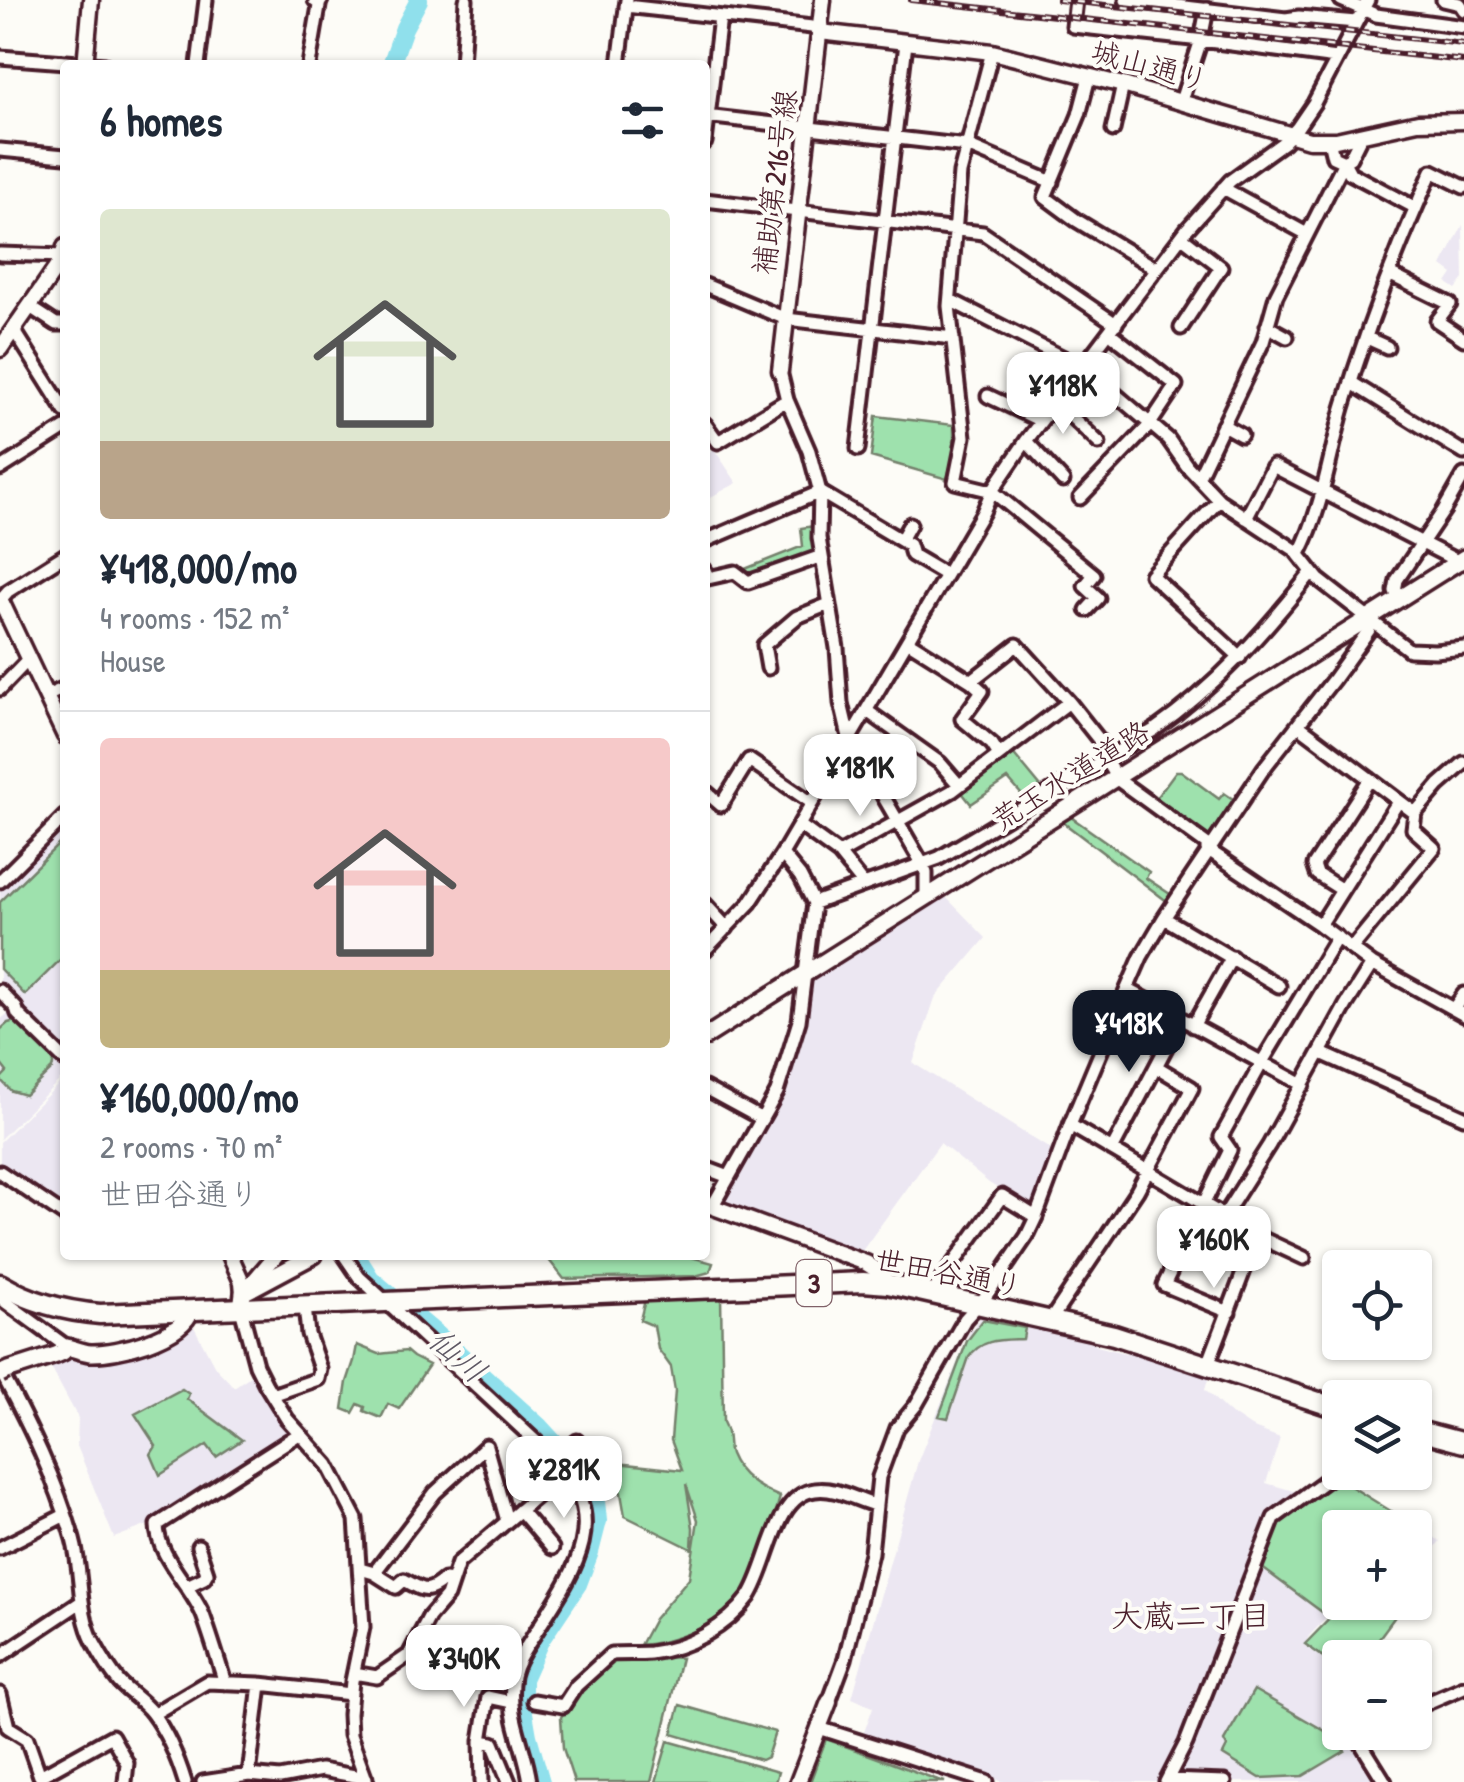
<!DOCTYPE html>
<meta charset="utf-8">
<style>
:root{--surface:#fff;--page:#f6f6f7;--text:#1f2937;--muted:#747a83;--line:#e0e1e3;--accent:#111827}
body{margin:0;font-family:"Patrick Hand","Klee One",sans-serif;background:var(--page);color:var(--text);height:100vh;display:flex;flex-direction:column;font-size:38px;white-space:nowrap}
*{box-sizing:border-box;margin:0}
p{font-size:32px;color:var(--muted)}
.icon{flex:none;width:55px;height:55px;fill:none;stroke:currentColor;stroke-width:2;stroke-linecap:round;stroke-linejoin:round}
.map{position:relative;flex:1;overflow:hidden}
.details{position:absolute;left:60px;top:60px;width:650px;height:1200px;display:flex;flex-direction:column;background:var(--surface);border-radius:10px;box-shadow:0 2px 8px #0004}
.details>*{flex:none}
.fabs{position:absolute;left:1322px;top:1250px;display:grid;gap:20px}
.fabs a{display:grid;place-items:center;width:110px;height:110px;border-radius:10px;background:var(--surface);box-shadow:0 2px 8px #0004;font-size:50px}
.price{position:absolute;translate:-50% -85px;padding:0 22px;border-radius:20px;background:#fff;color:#222;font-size:32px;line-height:65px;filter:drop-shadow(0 2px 5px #0008)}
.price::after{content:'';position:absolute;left:50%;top:60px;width:30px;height:22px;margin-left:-15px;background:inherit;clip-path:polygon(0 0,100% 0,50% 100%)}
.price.current{background:var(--accent);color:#fff}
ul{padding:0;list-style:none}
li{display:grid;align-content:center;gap:20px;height:530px;padding:0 40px}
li+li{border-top:2px solid var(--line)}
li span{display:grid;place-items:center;height:310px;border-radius:10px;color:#555}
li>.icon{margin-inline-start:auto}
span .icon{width:180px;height:180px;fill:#fffc;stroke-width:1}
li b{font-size:42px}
h2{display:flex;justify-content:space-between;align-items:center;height:120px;padding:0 40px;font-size:42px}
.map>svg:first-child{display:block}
</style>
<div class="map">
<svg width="1464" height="1782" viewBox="0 0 1464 1782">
<rect width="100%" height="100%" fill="#fdfcf7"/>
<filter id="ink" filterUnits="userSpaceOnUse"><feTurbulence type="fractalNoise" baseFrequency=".01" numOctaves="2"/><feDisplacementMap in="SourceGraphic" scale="20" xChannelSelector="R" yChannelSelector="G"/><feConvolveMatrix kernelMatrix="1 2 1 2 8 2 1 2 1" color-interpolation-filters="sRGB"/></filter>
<g filter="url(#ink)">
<path fill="#ece7f2" d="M 1463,225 L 1464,279 L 1456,289 L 1447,283 L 1453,274 L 1442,266 Z
M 714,449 L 737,483 L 705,500 L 705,465 L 709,462 L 705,455 Z
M 65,823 L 65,1051 L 0,985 L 0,887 Z
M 943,894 L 986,938 L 935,998 L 913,1063 L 1053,1151 L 1031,1209 L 989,1183 L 940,1143 L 859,1255 L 718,1204 L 780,1094 L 809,974 Z
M 10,1012 L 65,1065 L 65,1075 L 0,1139 L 0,1020 Z
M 65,1078 L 65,1212 L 0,1169 L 0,1142 Z
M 981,1317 L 1083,1337 L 1097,1346 L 1124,1353 L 1136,1353 L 1209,1376 L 1205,1390 L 1227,1411 L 1251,1427 L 1280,1438 L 1266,1483 L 1297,1492 L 1268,1515 L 1174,1755 L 1158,1782 L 1004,1782 L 863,1735 L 873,1707 L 852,1698 L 918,1461 L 969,1333 Z
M 192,1323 L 215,1367 L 234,1387 L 256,1372 L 297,1436 L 156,1522 L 114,1538 L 77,1446 L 78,1418 L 48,1362 L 68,1354 L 85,1361 L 123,1354 Z
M 1339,1478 L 1440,1541 L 1415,1574 L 1415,1528 L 1340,1528 L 1341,1603 L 1309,1636 L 1304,1645 L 1340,1671 L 1340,1732 L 1347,1733 L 1380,1782 L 1229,1782 L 1228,1776 L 1177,1776 L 1279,1519 L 1301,1501 Z"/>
<path fill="#9ee1ad" stroke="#74806c" stroke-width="2.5" d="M 876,416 L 954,425 L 954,452 L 947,479 L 871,457 Z
M 814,526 L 816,550 L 748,578 L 740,571 L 803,546 L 801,528 Z
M 1012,752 L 1045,792 L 1028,802 L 1008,779 L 971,804 L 960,790 Z
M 1176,771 L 1181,771 L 1219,799 L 1224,793 L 1236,801 L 1210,841 L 1153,802 Z
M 1068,815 L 1149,872 L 1146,878 L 1173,896 L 1168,902 L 1060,820 Z
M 63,840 L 65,843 L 65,955 L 25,995 L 0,969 L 0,902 Z
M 16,1021 L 55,1057 L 52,1069 L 25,1095 L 11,1091 L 0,1079 L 7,1072 L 0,1063 L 0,1030 L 8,1023 Z
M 545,1255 L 684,1255 L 713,1263 L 710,1272 L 695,1276 L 564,1279 Z
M 721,1296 L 723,1422 C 731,1437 726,1443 730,1454 C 739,1477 759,1488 780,1497 C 773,1520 767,1553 756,1573 C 730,1619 690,1640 640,1645 L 654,1619 L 689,1578 L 698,1520 L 686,1484 L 693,1528 L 692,1549 L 625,1516 L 621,1493 L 607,1462 L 682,1470 L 671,1440 L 675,1391 L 671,1367 L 658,1349 L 654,1326 L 640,1320 L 645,1300 Z
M 983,1320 L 1025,1328 L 1023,1339 C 1002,1340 982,1338 969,1357 L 948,1418 L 939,1416 L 967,1341 Z
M 357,1345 L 379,1354 L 406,1351 L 413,1357 L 429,1365 L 399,1409 L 388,1404 L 381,1418 L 364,1411 L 365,1407 L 358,1404 L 353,1413 L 343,1409 L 347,1382 L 354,1361 Z
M 182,1389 L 189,1394 L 187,1399 L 242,1440 L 216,1457 L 207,1445 L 160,1475 L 151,1454 L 156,1446 L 135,1414 Z
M 542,1452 L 553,1463 L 545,1480 L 523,1503 L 518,1501 L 512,1478 Z
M 1339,1479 L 1410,1523 L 1407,1527 L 1340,1528 L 1340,1598 L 1329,1610 L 1326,1608 L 1322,1612 L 1261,1567 C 1276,1513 1293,1508 1339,1479 Z
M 1345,1603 L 1405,1603 L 1365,1657 L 1340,1658 L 1340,1669 L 1305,1644 Z
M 666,1657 L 681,1658 L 651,1782 L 574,1782 L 563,1748 L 561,1717 L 580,1687 L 611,1661 Z
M 1254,1690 L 1325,1731 L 1345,1751 L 1303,1776 L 1260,1778 L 1223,1755 L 1227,1747 L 1224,1741 Z
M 680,1705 L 775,1732 L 767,1757 L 761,1760 L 672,1734 Z
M 826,1739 L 938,1780 L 945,1782 L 810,1782 Z
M 668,1741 L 778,1772 L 775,1782 L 656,1782 Z"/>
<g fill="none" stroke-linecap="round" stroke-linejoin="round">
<path stroke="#90e0ec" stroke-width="18" d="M 391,65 L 404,28 L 419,0
M 356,1255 L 371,1279 L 446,1342 L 540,1427 L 587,1478 L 596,1501 L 598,1521 L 590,1552 L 578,1584 L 540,1641 L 523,1679 L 523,1707 L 528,1736 L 541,1782"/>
<defs>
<path id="minor" d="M 1076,0 L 1073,26 L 1201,40 L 1336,58
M 1126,0 L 1286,19 L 1299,17 L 1356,22
M 1341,0 L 1376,15 L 1464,27
M 1443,0 L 1460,4 L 1464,10
M 626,6 L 812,27 L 820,32
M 992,52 L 960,173 L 949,306 L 964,437 L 955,482 L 992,491 L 1094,575 L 1085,586 L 1098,598 L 1087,610
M 0,57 L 105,65
M 198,65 L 206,0
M 309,65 L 320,0
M 462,65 L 466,0
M 619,65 L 627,0
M 1089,77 L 1079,115 L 1045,197 L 1076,220 L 1157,269
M 1181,101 L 1201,40 L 1207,9
M 705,116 L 967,146 L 1052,182
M 1113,130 L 1123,85
M 1329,140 L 1333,157 L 1344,162 L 1350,158 L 1362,134
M 705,142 L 720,17
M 0,150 L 65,156
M 1344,162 L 1350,173 L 1416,208
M 1223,188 L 1307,234
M 705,200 L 983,233 L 1116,324
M 0,254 L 65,256
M 1389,274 L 1450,304 L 1437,321 L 1464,339
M 705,285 L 786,319 L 953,338
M 950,300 L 1087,370 L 1168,439 L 1187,466 L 1219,500 L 1295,550 L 1318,579 L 1409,650 L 1435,651 L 1464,648
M 30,307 L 56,324 L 65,324
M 1267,326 L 1287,337
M 1181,328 L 1221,267 L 1182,237
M 14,330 L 65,411
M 1367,338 L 1387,347
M 780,371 L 787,400 L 809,451 L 820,492 L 819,538 L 837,648 L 841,703 L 849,737 L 923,865 L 926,873 L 926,898
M 1352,383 L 1464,453
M 988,396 L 1041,421
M 1056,402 L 1099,443
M 705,424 L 718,442 L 787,400
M 1223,425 L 1241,435
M 1026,441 L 1063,481
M 858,449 L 906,43
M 0,469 L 65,428
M 1198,478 L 1263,342 L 1276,296 L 1344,162
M 1080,498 L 1148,427 L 1176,385 L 1110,333
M 1219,500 L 1151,575 L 1240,657
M 1246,518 L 1273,466 L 1461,563
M 901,540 L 910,524
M 705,541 L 820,492 L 909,545 L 912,555 L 946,575
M 1299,554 C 1323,508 1329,457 1343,408 C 1367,327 1398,247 1432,171 L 1464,187
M 705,570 L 708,578 L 735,572 L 748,582 L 822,556
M 0,600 L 8,591 L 65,555
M 1399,600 L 1395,591 L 1397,580 L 1444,510 L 1464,475
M 909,642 L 971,681 L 1017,645 L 1069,702 L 1111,755
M 768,668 L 764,645 L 797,617 L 829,604
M 971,681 L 982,691 L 962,719 L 992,744 L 999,755
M 0,689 L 28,660
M 46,696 L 65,688
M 867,711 L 940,763 L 959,785
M 1298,725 L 1415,813
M 1105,759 L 1117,779 L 1209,846
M 705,791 L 721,805 L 749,760 L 812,803
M 799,825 L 839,854 L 863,884
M 1207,849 L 1320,925 L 1372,964 L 1464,1015
M 839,854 L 952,791 L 1069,702
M 0,881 L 65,816
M 1342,890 L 1317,874 L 1314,865 L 1370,779
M 814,903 L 939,858 L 1154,730 C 1216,687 1265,631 1312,572
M 705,904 L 727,928
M 1164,918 L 1279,986
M 1320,925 L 1398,802
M 1352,948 L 1434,848 L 1413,829 L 1415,813 L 1439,785 L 1464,763
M 705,950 L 750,903 L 782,854 L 983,512 L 992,491 L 1026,441 L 1187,229 L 1230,181 L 1284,142 L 1297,128 L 1314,103 L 1368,0
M 1127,989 L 1303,1085
M 0,991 L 16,1008 L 18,1014 L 65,1060
M 1454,1008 L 1464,994
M 1193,1026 L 1232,957
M 1321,1053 L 1464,1117
M 705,1088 L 762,1119
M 1070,1125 L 1224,1216 L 1269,1145 L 1346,1005 L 1372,964
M 1112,1150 L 1181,1019
M 705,1168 L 729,1177
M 0,1172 L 65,1216
M 712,1207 L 777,1092 L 799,1021 L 814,903 L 800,876 L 782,854
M 344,1255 L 359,1277 L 558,1462 C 614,1524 569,1579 534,1635 C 526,1648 516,1661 513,1676 C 506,1717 525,1744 530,1782
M 934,1295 L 937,1286 L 1002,1196 L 1036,1217
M 0,1298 L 67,1347
M 241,1309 L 256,1365 L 266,1385 L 287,1419 L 328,1465 L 356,1519 L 363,1627 L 352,1681 L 349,1714 L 350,1735 L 367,1782
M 1229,1312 L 1164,1285 L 1230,1150 L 1221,1137 L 1265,1057 L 1337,937
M 1050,1321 L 1137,1191 L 1192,1088 L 1157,1067
M 1205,1365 L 1211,1357 L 1257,1236 L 1304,1258
M 0,1370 C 29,1425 56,1479 73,1539 C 83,1574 77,1610 94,1643 C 101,1656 110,1671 119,1682 C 129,1693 143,1701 152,1713 C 167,1733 178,1759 185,1782
M 272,1395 L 318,1379 L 320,1369 L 308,1334 L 305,1307
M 520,1510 L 552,1548
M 0,1548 L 65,1515
M 360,1569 L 374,1573 L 396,1587 L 404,1580 C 424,1590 426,1595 444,1580 L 452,1581 L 458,1563 L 538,1495 L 549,1482 L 558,1462 L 577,1441
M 374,1573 L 435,1493 L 486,1446 L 507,1521
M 187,1586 L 204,1578 L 207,1573 L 198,1546
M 0,1656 L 81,1602
M 354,1673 L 377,1677 L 409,1655 L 429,1617 L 447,1596 L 452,1581
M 225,1683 C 218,1660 211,1637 203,1615 C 191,1586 157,1556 157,1525 L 299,1434
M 0,1694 L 8,1727 L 27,1739 L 40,1776 L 112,1736 L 127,1763 L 125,1782
M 534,1701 L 563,1706 L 576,1686 L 611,1654 C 624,1653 637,1654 650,1653 C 687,1649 727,1627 749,1597 C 770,1566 774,1495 815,1490 C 836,1487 856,1500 875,1505
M 829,1702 L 845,1659 L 871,1553 L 879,1477 L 897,1428 L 916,1405 L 965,1319 L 986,1296 L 1027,1236 L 1036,1217 L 1070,1125 L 1127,989 L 1141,957 L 1164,918 L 1264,768 L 1333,680 L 1369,630 L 1370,618
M 1415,1708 L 1464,1687
M 153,1714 L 207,1682 L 260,1684 L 351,1694
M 819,1728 L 987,1782
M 1354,1732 L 1385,1782
M 481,1741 L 493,1743 L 509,1782
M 249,1775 L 260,1684
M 1167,1780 L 1225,1782
M 203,1782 L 249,1775 L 280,1778 L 321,1770 L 366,1778
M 482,1782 L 481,1741 L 488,1697 L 511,1702
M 1166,1782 L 1186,1743 L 1274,1518 L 1340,1470"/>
<path id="tertiary" d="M 316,0 L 320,0
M 820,32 L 992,52 L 1123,85 L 1309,140 L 1336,140 L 1418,122 L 1464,121
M 85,65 L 91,0
M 0,349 L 61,261 L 65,247
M 780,371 L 823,0
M 0,599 L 65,736
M 705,1204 L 866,1263 L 880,1272 L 888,1284
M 230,1255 L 242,1282 L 243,1293
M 247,1289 L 276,1255
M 798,1782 L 829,1702"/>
<path id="secondary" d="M 705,1037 L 1464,558
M 241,1309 L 243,1293 L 314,1255
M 6,1371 L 56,1355 L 63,1352 L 67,1347 C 75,1349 82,1352 90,1353 C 117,1354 182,1338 191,1310"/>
<path id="primary" d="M 0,1284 C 32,1303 64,1311 100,1314 L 863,1282 L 888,1284 L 1114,1335 L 1340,1409
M 1415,1430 L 1464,1443"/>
</defs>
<use href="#minor" stroke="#4a1f2b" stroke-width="19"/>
<use href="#tertiary" stroke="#4a1f2b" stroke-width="21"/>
<use href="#secondary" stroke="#4a1f2b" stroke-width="22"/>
<use href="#primary" stroke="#4a1f2b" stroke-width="25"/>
<use href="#minor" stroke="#fdfcf7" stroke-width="11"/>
<use href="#tertiary" stroke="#fdfcf7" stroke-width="14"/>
<use href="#secondary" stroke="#fdfcf7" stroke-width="15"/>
<use href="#primary" stroke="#fdfcf7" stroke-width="18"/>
<defs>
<path id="rail" d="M 911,0 L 1464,61
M 1059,0 L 1464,44"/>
</defs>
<use href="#rail" stroke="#4a1f2b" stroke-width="6"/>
<use href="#rail" stroke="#fdfcf7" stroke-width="2.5" stroke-dasharray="8" stroke-linecap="butt"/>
<defs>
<path id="secondary-bridge" d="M 0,1374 L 6,1371"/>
</defs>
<use href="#secondary-bridge" stroke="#4a1f2b" stroke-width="22" stroke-linecap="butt"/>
<use href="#secondary-bridge" stroke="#fdfcf7" stroke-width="15"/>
</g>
</g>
<g text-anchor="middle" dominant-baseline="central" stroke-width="8" stroke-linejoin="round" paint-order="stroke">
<rect fill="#fdfcf7" stroke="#806168" stroke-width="2.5" x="796.5" y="1260" width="35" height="46" rx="8"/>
<g font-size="28" font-weight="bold" fill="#4a1f2b">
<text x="814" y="1283">3</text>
</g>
<g font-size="30" fill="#4a1f2b" stroke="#fdfcf7">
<text transform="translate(1150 65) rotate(15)">城山通り</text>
<text transform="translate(774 182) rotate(-83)">補助第216号線</text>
<text transform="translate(1070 775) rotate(-32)">荒玉水道道路</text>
<text transform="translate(949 1272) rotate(11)">世田谷通り</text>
</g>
<g font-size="32" font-style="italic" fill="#5f5965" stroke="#fdfcf7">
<text transform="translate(458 1355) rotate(41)">仙川</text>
</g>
<g font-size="32" fill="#4a1f2b" stroke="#fdfcf7">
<text x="1191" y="1615">大蔵二丁目</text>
</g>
</g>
</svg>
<div class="fabs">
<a><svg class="icon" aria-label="locate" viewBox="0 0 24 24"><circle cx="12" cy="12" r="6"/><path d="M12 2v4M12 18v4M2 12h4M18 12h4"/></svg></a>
<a><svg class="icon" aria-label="layers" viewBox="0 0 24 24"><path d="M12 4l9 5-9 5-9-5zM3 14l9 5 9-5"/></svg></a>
<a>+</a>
<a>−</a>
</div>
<b class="price" style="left:1063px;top:437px">¥118K</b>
<b class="price" style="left:860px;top:819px">¥181K</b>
<b class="price current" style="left:1129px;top:1075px">¥418K</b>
<b class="price" style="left:1214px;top:1291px">¥160K</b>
<b class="price" style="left:564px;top:1521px">¥281K</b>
<b class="price" style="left:464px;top:1710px">¥340K</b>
<section class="details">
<h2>6 homes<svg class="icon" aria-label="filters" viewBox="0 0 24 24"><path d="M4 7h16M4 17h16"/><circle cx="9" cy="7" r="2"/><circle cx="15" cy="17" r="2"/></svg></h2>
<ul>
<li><span style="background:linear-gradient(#dfe7d0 75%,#b9a48a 0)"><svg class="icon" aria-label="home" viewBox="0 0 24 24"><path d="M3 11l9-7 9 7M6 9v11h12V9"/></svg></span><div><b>¥418,000/mo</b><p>4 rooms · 152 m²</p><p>House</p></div></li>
<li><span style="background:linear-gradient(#f6c9c9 75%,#c2b280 0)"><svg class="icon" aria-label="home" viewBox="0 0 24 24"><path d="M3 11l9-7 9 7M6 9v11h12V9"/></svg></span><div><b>¥160,000/mo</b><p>2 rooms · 70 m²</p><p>世田谷通り</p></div></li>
</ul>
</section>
</div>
